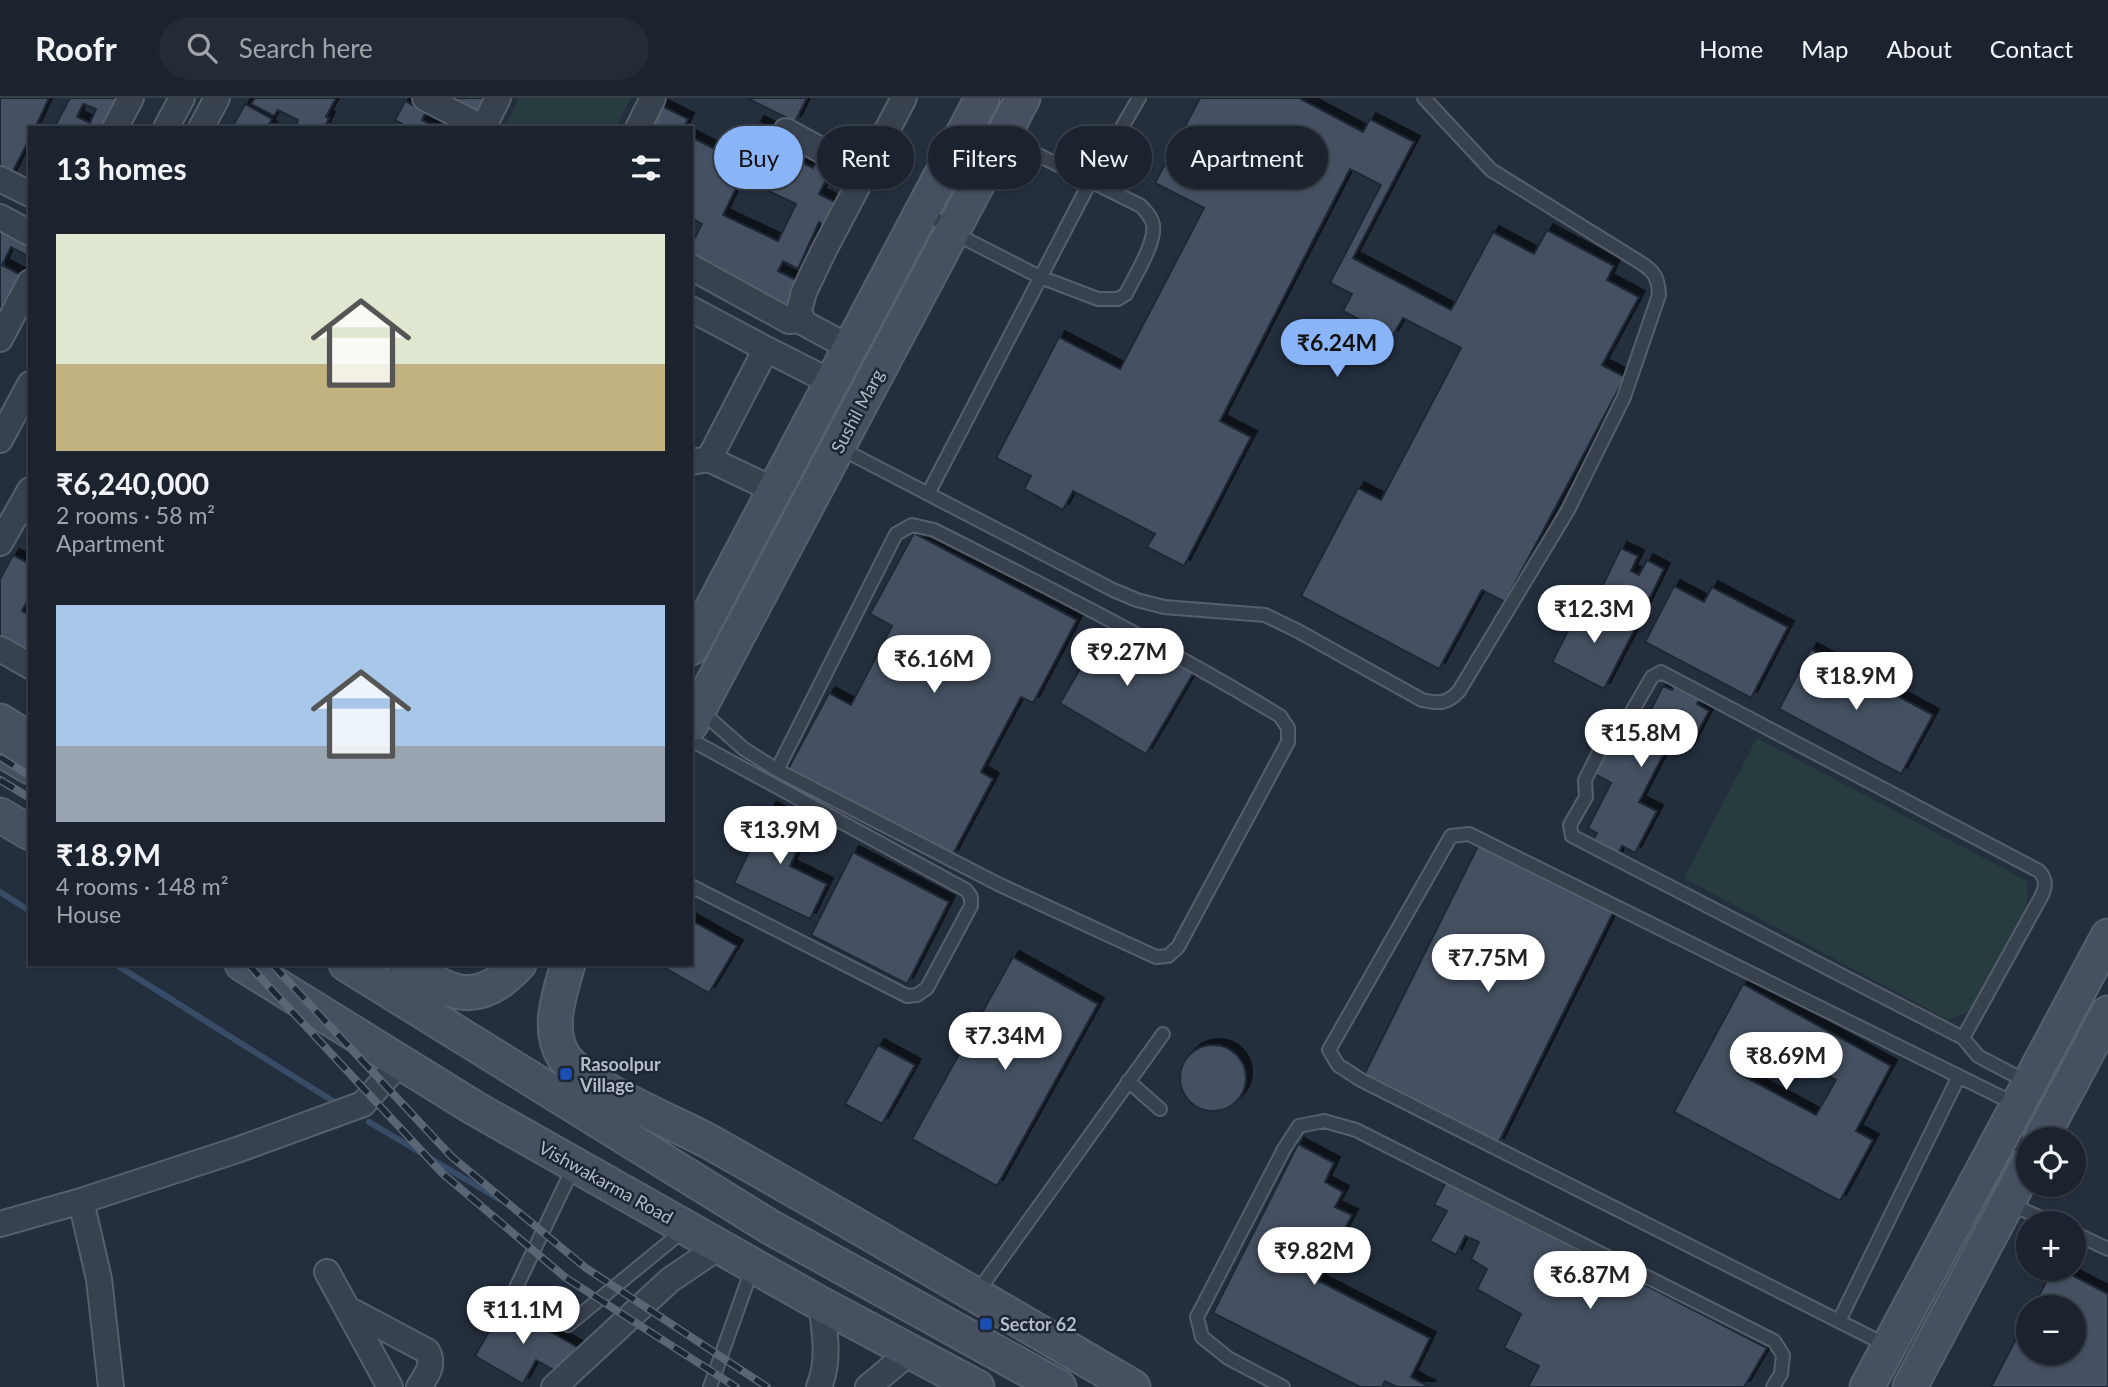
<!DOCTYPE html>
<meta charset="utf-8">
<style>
:root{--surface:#1b232e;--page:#242b36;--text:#f1f3f6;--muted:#a0a4aa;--line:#39404a;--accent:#8ab4f8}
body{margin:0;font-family:Lato,sans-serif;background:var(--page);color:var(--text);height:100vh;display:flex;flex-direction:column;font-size:26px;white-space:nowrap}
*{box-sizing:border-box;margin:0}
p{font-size:23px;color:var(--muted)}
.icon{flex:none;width:38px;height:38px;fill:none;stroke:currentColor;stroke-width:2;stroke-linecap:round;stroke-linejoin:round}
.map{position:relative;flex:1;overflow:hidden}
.drawer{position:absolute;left:28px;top:28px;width:665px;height:840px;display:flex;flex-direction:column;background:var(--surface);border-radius:0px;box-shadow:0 2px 5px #0004,0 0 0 2px var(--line)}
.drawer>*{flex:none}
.guide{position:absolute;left:714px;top:28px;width:665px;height:63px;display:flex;gap:14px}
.controls{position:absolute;left:2016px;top:1029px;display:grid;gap:14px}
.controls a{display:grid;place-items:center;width:70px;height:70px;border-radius:50%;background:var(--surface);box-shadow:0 2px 5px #0004,0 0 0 2px var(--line);font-size:35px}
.price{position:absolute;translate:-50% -60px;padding:0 16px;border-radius:24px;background:#fff;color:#222;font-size:23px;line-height:46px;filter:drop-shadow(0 2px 4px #0008)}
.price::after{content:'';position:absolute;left:50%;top:42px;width:21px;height:16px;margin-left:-10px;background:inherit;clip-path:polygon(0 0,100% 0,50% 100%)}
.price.current{background:var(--accent);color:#111}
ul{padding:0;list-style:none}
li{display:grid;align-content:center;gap:14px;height:371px;padding:0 28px}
li span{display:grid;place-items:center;height:217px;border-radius:0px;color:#555}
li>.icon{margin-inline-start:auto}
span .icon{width:126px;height:126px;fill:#fffc;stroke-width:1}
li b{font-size:30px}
h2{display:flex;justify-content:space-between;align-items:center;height:84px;padding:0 28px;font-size:30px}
.tag{padding:0 24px;border-radius:32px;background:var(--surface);box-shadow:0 2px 5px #0004,0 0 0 2px var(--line);font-size:24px;line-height:63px}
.tag.current{background:var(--accent);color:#111}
header{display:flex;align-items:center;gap:42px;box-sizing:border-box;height:98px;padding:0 35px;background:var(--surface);border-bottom:2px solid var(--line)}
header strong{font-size:33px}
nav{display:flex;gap:38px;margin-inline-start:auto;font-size:24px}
.search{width:490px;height:63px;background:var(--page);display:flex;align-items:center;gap:18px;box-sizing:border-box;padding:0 24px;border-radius:38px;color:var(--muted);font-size:26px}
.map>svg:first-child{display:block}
</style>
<header>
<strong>Roofr</strong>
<div class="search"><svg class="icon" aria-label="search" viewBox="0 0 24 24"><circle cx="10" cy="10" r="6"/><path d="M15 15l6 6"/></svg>Search here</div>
<nav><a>Home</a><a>Map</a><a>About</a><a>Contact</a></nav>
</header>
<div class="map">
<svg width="2108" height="1289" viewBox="0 0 2108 1289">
<defs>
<filter id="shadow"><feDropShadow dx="6" dy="-6" stdDeviation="0" flood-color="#0009"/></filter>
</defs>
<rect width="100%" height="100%" fill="#242f3e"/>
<path fill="#263c3f" d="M 519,0 L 631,0 L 615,30 L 504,30 Z
M 1757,640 L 2027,783 L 2027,810 L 1970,913 L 1948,922 L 1684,780 Z"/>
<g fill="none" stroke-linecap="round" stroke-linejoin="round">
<path stroke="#394c67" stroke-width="6" d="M 0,794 L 30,813
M 115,866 L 336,1005
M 369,1024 L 499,1101"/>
</g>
<path fill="#455162" stroke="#1f2835" stroke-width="2" fill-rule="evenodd" filter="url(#shadow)" d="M 0,0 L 49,0 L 35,30 L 30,30 L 30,40 L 10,79 L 0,73 Z
M 70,0 L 118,0 L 107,30 L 54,30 ZM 83,6 L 96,11 L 90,25 L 77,19 Z
M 255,0 L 336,0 L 326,19 L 329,20 L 324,30 L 295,30 L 298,22 L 278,12 L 274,18 L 251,6 Z
M 450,0 L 486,0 L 475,24 Z
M 747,0 L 807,0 L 795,24 Z
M 1200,0 L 1299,0 L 1363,34 L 1370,21 L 1414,44 L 1353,160 L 1451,212 L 1493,134 L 1534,156 L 1547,132 L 1614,168 L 1607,182 L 1639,199 L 1602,267 L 1625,279 L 1505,504 L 1482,492 L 1439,571 L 1301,498 L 1358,390 L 1381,402 L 1461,250 L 1403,220 L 1392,239 L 1343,213 L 1352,196 L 1330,185 L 1381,87 L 1350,71 L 1220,323 L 1251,339 L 1184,468 L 1147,449 L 1155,436 L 1073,393 L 1063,412 L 1024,391 L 1031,378 L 996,360 L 1059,239 L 1120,271 L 1204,110 L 1155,85 Z
M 405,3 L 426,14 L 422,22 L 438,30 L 400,30 L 402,26 L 395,22 Z
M 656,5 L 688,21 L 684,30 L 644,30 Z
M 245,6 L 272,21 L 268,28 L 272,30 L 237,30 L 233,28 Z
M 758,24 L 790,40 L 782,55 L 813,70 L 821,55 L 856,73 L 845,95 L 825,84 L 819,96 L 835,104 L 823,127 L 819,124 L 798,171 L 783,163 L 778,173 L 805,186 L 792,212 L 691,161 L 691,147 L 702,126 L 691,120 L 691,39 L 738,63 ZM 741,80 L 796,106 L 778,143 L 723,117 Z
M 0,126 L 30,142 L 30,159 L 11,149 L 2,167 L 21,177 L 0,219 Z
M 914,435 L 1077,522 L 1033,605 L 1021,599 L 981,674 L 993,681 L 952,758 L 788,671 L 829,595 L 851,607 L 892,528 L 870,516 Z
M 1621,450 L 1638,458 L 1631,473 L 1639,477 L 1647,462 L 1664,471 L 1637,526 L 1594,505 Z
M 13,457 L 30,466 L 30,498 L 22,513 L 30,517 L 30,559 L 0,543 L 0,481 Z
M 1674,488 L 1704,504 L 1712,489 L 1788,529 L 1751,600 L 1645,544 Z
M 1584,502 L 1636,529 L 1604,591 L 1552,564 Z
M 1108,524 L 1194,574 L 1146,656 L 1060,605 Z
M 1811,551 L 1933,617 L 1901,676 L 1779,611 Z
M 1663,588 L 1672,592 L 1674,588 L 1700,601 L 1697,606 L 1709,613 L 1688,653 L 1670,644 L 1639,704 L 1657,713 L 1635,755 L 1622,748 L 1617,759 L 1591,746 L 1597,735 L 1588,730 L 1611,685 L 1595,676 L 1620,627 L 1638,637 Z
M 770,710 L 809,728 L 790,768 L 827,786 L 810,821 L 734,785 Z
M 1479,746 L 1614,813 L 1498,1046 L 1363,979 Z
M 853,754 L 949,804 L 907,886 L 811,837 Z
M 691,822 L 737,848 L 709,895 L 658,866 L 691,866 Z
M 1013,859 L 1098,906 L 997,1088 L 912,1041 Z
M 1743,886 L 1891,968 L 1856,1033 L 1873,1042 L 1840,1103 L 1674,1014 ZM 1757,940 L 1836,982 L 1816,1017 L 1738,975 Z
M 878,947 L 915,967 L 882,1026 L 845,1006 Z
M1180 980a33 33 0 1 1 66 0a33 33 0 1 1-66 0Z
M 1298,1046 L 1334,1065 L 1325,1084 L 1343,1094 L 1335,1109 L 1352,1117 L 1319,1183 L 1430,1240 L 1411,1279 L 1430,1289 L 1397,1289 L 1385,1283 L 1382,1289 L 1360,1289 L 1213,1215 Z
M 1446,1084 L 1767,1250 L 1744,1289 L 1528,1289 L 1539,1268 L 1504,1250 L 1521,1216 L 1477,1191 L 1487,1171 L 1471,1161 L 1479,1144 L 1465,1138 L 1456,1157 L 1430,1143 L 1447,1113 L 1434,1107 Z
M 2053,1171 L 2060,1171 L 2108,1196 L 2108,1289 L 1991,1289 L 2028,1218 L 2028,1255 L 2074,1255 L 2074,1209 L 2033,1209 Z
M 504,1207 L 577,1249 L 561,1276 L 536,1262 L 523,1286 L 475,1258 Z"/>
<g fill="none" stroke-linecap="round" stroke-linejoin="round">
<defs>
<path id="lane" d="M 925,112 L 952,134 L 1040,179 L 1098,201 L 1118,201 L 1126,196 C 1134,179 1156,145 1153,127 C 1152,119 1146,114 1141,108 L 1002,39
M 838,349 L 1113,492 L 1137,502 L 1164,509 L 1265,517 L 1298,533 L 1422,602 C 1439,606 1447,606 1459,593 L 1568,412 L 1624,299 L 1659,197 C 1658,180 1655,174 1641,165 L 1491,72 L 1424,0
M 928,396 L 1090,84 L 1139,0
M 1661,574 L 2039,773 C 2047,782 2046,789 2041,799 L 1963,940 L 1572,738 L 1570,727 L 1586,699 L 1585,682 L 1616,621 L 1630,617 L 1652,579 Z
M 701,613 L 744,651 L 777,672 L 998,786 L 1156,859 L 1168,858 L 1178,849 L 1288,644 L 1288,630 L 1280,618 C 1168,550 1051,491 934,432 L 912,427 L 896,436 L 777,672
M 691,642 L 966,792 L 971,799 L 971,808 L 927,890 L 917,897 L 907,898 L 691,788
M 1963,940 L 1978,958 L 2029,985
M 1128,983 L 1160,1011
M 575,1066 L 513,1196 L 568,1227 L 684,1132
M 2008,1105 L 2052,1125
M 2074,1135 L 2108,1151
M 976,1196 L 1163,936
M 1839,1223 L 1959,978
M 1888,1248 L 1361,982 L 1338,967 L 1329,952 L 1451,738 L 1469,736 L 2017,1007
M 710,1289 L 752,1171
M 1283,1289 L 1228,1260 L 1202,1239 L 1197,1219 L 1284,1051 L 1299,1028 L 1324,1023 L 1356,1032 L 1774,1243 L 1783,1257 L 1781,1276 L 1773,1289"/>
<path id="street" d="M 425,0 L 483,30
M 115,30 L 131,0
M 166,30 L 182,0
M 201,30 L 217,0
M 483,30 L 498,0
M 638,30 L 653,0
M 786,33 L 863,75
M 0,81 L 30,96
M 0,119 L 30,135
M 691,169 L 789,223 L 803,222
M 691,211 L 766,251 L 709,361
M 0,241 L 30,184
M 850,250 L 804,225 L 799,213 L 804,194 L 824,152 L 904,0
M 766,251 L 831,284
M 0,342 L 30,286
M 691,364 L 709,361 L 774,392
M 0,445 L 30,392
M 0,551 L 30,568
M 81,1103 L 99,1181 L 111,1289
M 0,1126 L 81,1103 L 237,1052 L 363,1006 L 400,964
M 327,1174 L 390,1289
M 350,1212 L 427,1253 C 435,1267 427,1276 419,1289
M 554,1289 L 670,1182 L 720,1148
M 819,1289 C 830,1262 825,1234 821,1206
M 868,1289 L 910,1254"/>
<path id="secondary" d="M 691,550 L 982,0
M 0,623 L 30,642
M 691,626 L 1023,0
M 0,651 L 30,669
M 0,717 L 30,735
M 242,866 L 476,1011 L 821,1206 L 977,1289
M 346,866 L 770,1129 L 1059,1289
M 404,866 C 439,887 465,910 503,881 C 508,876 514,872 519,866
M 568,866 C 560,895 546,931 564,959 C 584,988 675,1025 710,1044 C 852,1124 993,1207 1133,1289
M 2041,1041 L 2108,915
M 1867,1289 L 2108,838
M 1910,1289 L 2028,1066"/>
</defs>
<use href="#lane" stroke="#565f6c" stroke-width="16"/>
<use href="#street" stroke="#565f6c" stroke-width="28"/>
<use href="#secondary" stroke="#565f6c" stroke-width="37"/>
<use href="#lane" stroke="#38414e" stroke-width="12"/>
<use href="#street" stroke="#38414e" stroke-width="24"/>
<use href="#secondary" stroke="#465061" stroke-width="33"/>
<defs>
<path id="rail" d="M 0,659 L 30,678
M 0,682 L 30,700
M 248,866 L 442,1075 L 566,1180 L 736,1289
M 272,866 L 452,1059 L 586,1170 L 767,1289"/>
</defs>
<use href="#rail" stroke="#5a6575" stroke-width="8"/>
<use href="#rail" stroke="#1d2633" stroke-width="5" stroke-dasharray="16" stroke-linecap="butt"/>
</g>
<g fill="#1a4fb4" stroke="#1d2633" stroke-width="2.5">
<rect x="559" y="969" width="14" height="14" rx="3.5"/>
<rect x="979" y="1219" width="14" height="14" rx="3.5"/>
</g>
<g text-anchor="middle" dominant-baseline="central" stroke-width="5" stroke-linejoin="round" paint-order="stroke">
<g font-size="18" fill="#b4bcc9" stroke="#1d2633">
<text transform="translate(857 313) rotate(-62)">Sushil Marg</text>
<text transform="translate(606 1084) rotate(29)">Vishwakarma Road</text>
</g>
<g font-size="18" font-weight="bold" fill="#b4bcc9" stroke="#1d2633" text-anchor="start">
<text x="580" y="966">Rasoolpur<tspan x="580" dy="21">Village</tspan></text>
<text x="1000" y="1226">Sector 62</text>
</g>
</g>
</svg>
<div class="controls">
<a><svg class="icon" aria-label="locate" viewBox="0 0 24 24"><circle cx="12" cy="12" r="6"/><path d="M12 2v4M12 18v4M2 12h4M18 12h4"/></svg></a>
<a>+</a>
<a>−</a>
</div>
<b class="price current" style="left:1337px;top:281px">₹6.24M</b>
<b class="price" style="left:1594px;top:547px">₹12.3M</b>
<b class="price" style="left:1127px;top:590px">₹9.27M</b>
<b class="price" style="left:934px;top:597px">₹6.16M</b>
<b class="price" style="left:1856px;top:614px">₹18.9M</b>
<b class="price" style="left:1641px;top:671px">₹15.8M</b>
<b class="price" style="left:780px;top:768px">₹13.9M</b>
<b class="price" style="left:1488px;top:896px">₹7.75M</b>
<b class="price" style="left:1005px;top:974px">₹7.34M</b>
<b class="price" style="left:1786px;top:994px">₹8.69M</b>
<b class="price" style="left:1314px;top:1189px">₹9.82M</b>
<b class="price" style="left:1590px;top:1213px">₹6.87M</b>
<b class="price" style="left:523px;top:1248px">₹11.1M</b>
<div class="guide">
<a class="tag current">Buy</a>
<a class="tag">Rent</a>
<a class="tag">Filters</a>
<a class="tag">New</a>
<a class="tag">Apartment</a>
</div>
<section class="drawer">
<h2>13 homes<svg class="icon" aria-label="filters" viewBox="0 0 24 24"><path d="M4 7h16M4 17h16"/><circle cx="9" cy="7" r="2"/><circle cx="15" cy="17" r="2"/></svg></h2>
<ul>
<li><span style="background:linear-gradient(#dfe7d0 60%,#c2b280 0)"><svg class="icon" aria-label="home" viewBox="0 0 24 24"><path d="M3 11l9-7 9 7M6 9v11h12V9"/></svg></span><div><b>₹6,240,000</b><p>2 rooms · 58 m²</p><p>Apartment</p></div></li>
<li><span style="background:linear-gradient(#a9c7e8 65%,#9aa5b1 0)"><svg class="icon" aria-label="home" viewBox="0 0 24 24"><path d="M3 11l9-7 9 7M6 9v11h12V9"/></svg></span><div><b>₹18.9M</b><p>4 rooms · 148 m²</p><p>House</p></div></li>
</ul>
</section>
</div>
